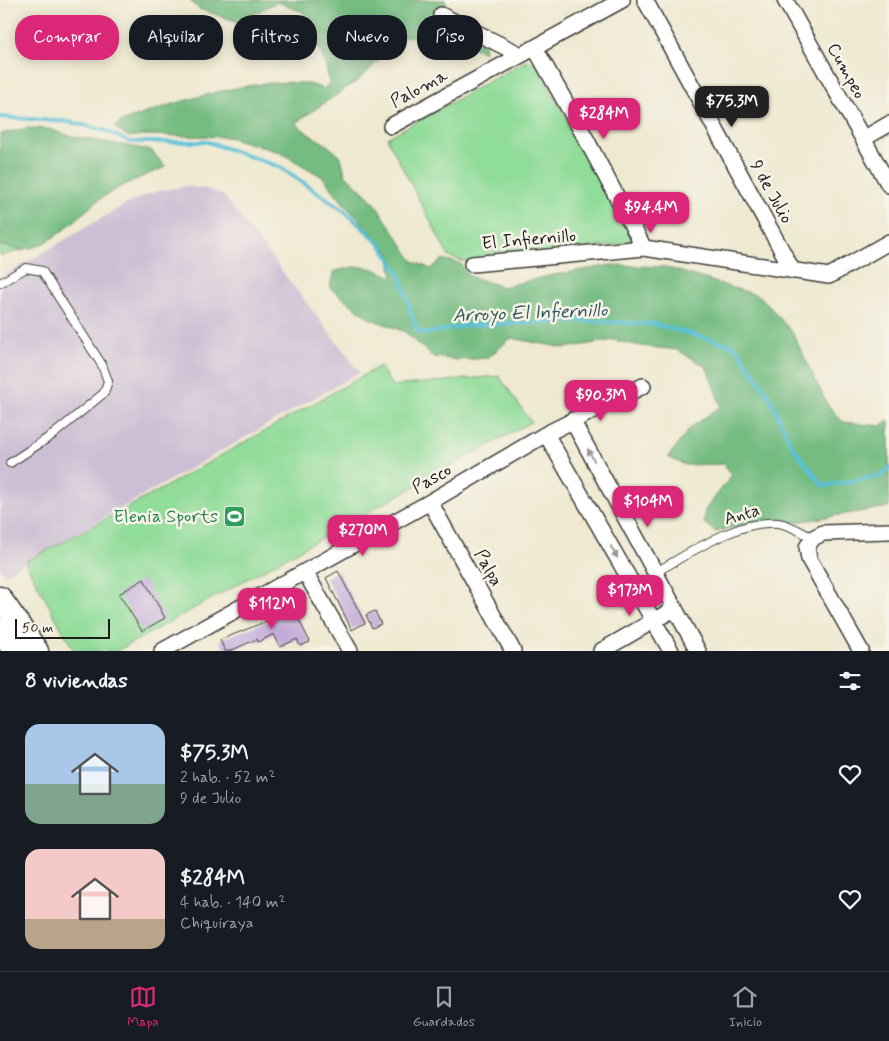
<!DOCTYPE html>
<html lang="es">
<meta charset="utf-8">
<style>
:root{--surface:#171b24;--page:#20242c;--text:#f1f3f6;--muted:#9ea1a6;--line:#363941;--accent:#db2777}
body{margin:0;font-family:Mynerve,sans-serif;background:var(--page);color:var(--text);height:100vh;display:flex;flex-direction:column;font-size:19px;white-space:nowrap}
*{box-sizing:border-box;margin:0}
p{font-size:16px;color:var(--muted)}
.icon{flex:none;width:28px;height:28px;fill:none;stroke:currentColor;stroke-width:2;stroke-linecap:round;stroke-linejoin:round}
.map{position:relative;height:651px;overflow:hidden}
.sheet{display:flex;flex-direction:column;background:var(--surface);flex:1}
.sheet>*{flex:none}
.top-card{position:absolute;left:15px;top:15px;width:500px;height:45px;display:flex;gap:10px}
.scale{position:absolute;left:15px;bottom:12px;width:95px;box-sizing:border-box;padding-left:5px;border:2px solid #1c1c1c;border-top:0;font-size:14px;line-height:18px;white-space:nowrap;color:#1c1c1c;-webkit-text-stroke:4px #f7f3e8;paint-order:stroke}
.price{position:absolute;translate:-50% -42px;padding:0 11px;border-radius:10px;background:var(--accent);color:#fff;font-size:16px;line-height:32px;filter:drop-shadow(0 1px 2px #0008)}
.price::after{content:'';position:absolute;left:50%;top:30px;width:15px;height:11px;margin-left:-8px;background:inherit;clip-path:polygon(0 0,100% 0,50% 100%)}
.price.selected{background:#222;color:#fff}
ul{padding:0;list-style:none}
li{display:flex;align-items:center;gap:15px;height:125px;padding:0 25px}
li span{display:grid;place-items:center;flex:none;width:140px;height:100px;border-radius:15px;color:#555}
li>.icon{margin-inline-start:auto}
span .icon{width:60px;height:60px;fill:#fffc;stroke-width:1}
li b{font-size:21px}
h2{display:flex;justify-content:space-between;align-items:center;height:60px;padding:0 25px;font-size:21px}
.tag{padding:0 18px;border-radius:20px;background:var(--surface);box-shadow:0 2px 12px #0003;font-size:18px;line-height:45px}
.tag.selected{background:var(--accent);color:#fff}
.dock{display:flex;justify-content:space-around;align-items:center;height:70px;border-top:1px solid var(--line);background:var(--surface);font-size:14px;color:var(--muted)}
.dock a{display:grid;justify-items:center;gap:2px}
.dock .selected{color:var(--accent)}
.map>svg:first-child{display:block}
</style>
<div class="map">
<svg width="889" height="651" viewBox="0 0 889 651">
<rect width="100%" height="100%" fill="#f7f3e8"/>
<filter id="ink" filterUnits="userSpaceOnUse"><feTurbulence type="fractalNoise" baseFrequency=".02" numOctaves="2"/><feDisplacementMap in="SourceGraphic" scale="10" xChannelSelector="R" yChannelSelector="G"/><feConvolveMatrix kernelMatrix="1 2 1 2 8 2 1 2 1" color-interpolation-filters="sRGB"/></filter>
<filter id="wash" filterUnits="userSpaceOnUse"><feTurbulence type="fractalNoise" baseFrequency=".0096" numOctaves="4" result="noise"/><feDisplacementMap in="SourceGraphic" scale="20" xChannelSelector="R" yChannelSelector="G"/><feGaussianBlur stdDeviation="1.12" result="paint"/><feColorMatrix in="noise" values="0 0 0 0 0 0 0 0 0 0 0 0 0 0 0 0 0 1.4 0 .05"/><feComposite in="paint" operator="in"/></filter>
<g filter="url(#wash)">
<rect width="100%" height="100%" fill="#eee9d0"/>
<path fill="#ccbed4" d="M 187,186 L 210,190 L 224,196 L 360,372 L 5,574 L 0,568 L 0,278 L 124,205 L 154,192 Z"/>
<path fill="#90dc99" stroke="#567c5a" d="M 526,61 L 536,63 L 632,235 L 633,243 L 466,262 L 449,257 L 387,138 Z
M 0,245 L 24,250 L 0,256 Z
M 380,366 L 392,386 L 499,376 L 531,422 L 117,651 L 74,651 L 25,562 L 149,496 Z"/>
<path fill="#74bc81" stroke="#486c4e" d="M 189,0 L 445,0 L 451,17 L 484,42 L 485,52 L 439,35 L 402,37 L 361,78 L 295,123 L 310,135 L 326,144 L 341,157 L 345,174 L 374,202 L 413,261 L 431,269 L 443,259 L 461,264 L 469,276 L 503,287 L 548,276 L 611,265 L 665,267 L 760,296 L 792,332 L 827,404 L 843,422 L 880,426 L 889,420 L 889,507 L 791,523 L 751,523 L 716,532 L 704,523 L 705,510 L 732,475 L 724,464 L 685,465 L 668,457 L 691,427 L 721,406 L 706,366 L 677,350 L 641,346 L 613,340 L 565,348 L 511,338 L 488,358 L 458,360 L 433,357 L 405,332 L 369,318 L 330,288 L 333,272 C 359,264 370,265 393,278 L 389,252 L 344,204 L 323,177 L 279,152 L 228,137 L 143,135 L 129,137 L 115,128 L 119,123 C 165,105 279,67 324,89 L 330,82 L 322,54 L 303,12 L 277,2 L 254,14 L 245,24 L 199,9 Z
M 28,128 L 49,129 L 71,136 L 151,150 L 166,167 C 144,176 120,185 100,199 C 80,214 50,249 23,249 C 16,249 7,247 0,245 L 0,134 Z"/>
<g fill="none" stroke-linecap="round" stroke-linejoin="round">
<path stroke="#5ac1d8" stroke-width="4" d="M 0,117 L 70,122 L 104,130 L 130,142 L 208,142 L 280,167 L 346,212 L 381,245 L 400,275 L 416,329 L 424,334 L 469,325 L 581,321 L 654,324 L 735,346 L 768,394 L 792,446 L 823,486 L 881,476 L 889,468"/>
</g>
<g id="blocks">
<path fill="#c0a6d8" d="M 338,571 L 365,623 L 352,630 L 326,578 Z
M 144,579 L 165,618 L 142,631 L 119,594 Z
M 297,603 L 303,616 L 298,618 L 310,642 L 300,646 L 297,639 L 280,647 L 274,634 L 258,642 L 257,639 L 230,651 L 225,651 L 220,640 L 272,619 L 270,616 Z
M 375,611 L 381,624 L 372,628 L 366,615 Z"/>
</g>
</g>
<g filter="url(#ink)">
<use href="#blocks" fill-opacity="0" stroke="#3c3b37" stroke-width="1"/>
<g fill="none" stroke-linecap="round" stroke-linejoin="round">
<defs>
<path id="lane" d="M 0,283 L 26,268 L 42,271 L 102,365 L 108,381 L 104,393 L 54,434 L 10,463
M 654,573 C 689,554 738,519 778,523 C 789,524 803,533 813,538"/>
<path id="street" d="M 645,0 L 793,271
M 785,0 L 889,185
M 441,15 L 521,55
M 535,48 L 585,137 L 644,248
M 391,126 L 622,0
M 863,139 L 889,124
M 472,264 L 644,248 L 829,276 L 889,242
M 572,420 L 698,651
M 546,434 L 671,651
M 430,502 L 513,651
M 305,572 L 350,651
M 162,651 L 430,502 L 546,434 L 643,386
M 601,651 L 674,609
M 861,651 L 809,559 L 807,547 L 813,538 L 823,533 L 889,531"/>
<path id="primary" d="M 0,598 L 37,651
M 0,630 L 14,651"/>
</defs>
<use href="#lane" stroke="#3c3b37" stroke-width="10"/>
<use href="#street" stroke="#3c3b37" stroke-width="18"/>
<use href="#primary" stroke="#3c3b37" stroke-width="25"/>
<use href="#lane" stroke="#fff" stroke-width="8"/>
<use href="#street" stroke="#fff" stroke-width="15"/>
<use href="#primary" stroke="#fff" stroke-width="22"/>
</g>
<defs><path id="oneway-solid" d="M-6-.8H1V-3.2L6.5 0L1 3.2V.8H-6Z" transform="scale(1.25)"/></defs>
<g fill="#999">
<use href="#oneway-solid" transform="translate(591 455) rotate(-118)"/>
<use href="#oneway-solid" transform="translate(614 552) rotate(60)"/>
</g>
</g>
<defs>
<symbol id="stadium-square" viewBox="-11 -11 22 22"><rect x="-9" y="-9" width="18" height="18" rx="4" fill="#2e9e5b" stroke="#f7f3e8"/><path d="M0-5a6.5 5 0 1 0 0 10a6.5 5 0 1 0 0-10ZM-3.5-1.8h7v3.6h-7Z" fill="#fff"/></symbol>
</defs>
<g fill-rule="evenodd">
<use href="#stadium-square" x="222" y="504" width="25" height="25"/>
</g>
<g text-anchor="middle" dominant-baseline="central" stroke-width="5" stroke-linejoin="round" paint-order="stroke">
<g font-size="18" fill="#1c1c1c" stroke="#f7f3e8">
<text transform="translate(846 71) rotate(61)">Cumpeo</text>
<text transform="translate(419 89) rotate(-28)">Paloma</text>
<text transform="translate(771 192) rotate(61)">9 de Julio</text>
<text transform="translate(529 240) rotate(-5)">El Infiernillo</text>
<text transform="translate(432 479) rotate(-30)">Pasco</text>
<text transform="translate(742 515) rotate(-16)">Anta</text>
<text transform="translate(488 568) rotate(61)">Palpa</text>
</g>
<g font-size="18" fill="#27864d" stroke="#f7f3e8" text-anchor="end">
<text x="218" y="517">Elenia Sports</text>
</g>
<g font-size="19" font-style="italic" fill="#32565e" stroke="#f7f3e8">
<text transform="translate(530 313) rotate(-2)">Arroyo El Infiernillo</text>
</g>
</g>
</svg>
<div class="scale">50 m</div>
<b class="price selected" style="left:732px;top:128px">$75.3M</b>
<b class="price" style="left:604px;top:140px">$284M</b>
<b class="price" style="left:651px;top:234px">$94.4M</b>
<b class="price" style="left:601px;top:422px">$90.3M</b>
<b class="price" style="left:648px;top:528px">$104M</b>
<b class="price" style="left:363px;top:557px">$270M</b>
<b class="price" style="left:630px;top:617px">$173M</b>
<b class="price" style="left:272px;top:630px">$112M</b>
<div class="top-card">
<a class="tag selected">Comprar</a>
<a class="tag">Alquilar</a>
<a class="tag">Filtros</a>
<a class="tag">Nuevo</a>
<a class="tag">Piso</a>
</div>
</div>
<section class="sheet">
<h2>8 viviendas<svg class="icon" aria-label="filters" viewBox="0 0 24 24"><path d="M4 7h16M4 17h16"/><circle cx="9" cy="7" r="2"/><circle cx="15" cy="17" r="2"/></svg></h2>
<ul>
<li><span style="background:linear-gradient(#a9c7e8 60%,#7fa58c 0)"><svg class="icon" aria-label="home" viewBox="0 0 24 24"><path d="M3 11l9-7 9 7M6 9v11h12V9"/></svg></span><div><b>$75.3M</b><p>2 hab. · 52 m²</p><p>9 de Julio</p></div><svg class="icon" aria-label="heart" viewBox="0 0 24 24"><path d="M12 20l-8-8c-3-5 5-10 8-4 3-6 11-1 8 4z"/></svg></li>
<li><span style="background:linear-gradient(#f6c9c9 70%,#b9a48a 0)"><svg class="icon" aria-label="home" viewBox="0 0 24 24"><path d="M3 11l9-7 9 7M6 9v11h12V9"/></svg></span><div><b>$284M</b><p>4 hab. · 140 m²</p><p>Chiquiraya</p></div><svg class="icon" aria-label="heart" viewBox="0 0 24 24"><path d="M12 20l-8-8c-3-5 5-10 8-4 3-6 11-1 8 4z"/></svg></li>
</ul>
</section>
<nav class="dock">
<a class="selected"><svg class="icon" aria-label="map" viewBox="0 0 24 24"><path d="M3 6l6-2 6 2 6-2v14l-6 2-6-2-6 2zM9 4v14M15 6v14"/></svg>Mapa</a>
<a><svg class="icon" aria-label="saved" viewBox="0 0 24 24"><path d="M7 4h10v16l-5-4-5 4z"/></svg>Guardados</a>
<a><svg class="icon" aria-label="home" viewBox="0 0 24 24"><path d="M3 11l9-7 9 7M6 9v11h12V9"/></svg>Inicio</a>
</nav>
